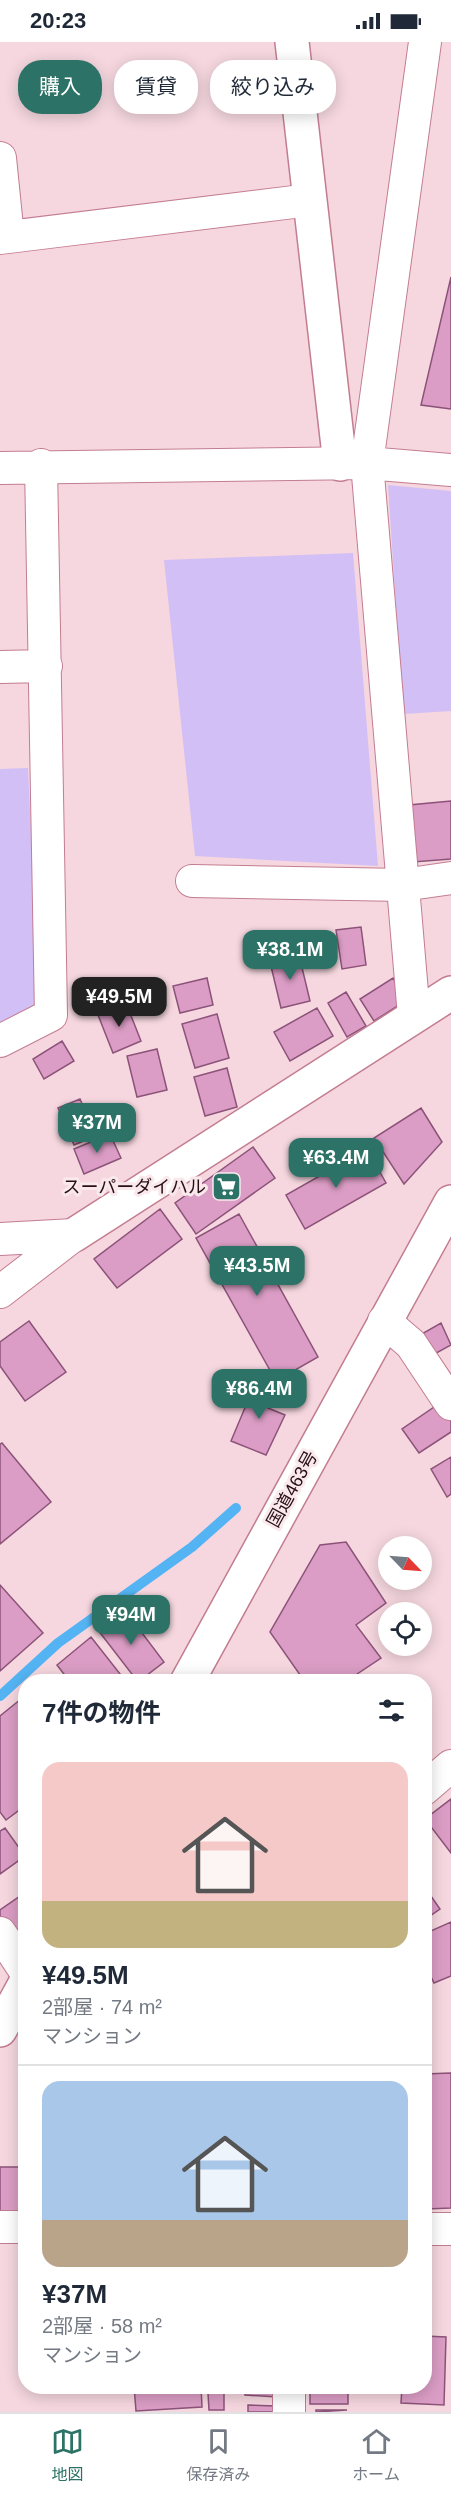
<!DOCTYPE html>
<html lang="ja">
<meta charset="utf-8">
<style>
:root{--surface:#fff;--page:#f6f6f7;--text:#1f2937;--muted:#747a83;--line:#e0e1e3;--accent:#2c7266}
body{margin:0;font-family:Arial,"Noto Sans JP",sans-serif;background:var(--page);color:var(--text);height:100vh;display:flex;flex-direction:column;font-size:22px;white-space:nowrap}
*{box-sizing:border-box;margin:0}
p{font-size:20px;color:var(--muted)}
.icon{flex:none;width:33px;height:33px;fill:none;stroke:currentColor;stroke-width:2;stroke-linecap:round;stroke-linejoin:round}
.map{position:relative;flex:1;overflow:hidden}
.side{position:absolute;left:18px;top:1632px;width:414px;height:720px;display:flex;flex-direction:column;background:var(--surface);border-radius:24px;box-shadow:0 3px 15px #0003}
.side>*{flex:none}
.top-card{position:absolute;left:18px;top:18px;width:416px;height:54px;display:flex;gap:12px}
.needle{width:39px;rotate:115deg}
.fabs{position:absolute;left:378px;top:1494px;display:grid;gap:12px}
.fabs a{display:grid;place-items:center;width:54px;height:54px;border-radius:50%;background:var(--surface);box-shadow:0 3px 15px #0003;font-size:30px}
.price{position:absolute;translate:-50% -51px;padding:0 14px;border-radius:12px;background:var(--accent);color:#fff;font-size:20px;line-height:39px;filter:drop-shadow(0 2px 3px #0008)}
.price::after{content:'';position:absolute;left:50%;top:36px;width:18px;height:14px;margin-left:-9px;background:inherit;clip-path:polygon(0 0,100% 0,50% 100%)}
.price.on{background:#222;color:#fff}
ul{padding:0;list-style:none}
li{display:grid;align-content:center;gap:12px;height:318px;padding:0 24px}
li+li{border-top:2px solid var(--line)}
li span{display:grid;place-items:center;height:186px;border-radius:18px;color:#555}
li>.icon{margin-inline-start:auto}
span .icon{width:108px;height:108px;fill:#fffc;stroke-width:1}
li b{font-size:26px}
h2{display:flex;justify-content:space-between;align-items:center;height:72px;padding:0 24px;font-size:26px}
.chip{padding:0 21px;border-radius:24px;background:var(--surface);box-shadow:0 3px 15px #0003;font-size:21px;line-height:54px}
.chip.on{background:var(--accent);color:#fff}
.status{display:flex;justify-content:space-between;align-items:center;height:42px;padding:0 30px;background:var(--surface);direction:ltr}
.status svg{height:16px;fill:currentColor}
.tab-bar{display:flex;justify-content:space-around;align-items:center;height:84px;border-top:2px solid var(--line);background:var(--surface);font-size:16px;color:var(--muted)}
.tab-bar a{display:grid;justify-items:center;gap:3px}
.tab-bar .on{color:var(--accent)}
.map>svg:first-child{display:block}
</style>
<div class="status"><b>20:23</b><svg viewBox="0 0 49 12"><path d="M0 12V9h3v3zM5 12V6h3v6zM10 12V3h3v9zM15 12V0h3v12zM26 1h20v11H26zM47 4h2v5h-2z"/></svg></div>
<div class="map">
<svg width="451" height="2370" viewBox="0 0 451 2370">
<rect width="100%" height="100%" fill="#f6d7df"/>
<path fill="#d2bff5" d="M 388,443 L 451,449 L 451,669 L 403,672 Z
M 353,511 L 378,824 L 195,814 L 164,518 Z
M 28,726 L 39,962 L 0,990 L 0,727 Z"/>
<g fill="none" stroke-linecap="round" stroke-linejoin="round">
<path stroke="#54b4f3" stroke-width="10" d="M 0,1654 L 58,1601 L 192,1505 L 236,1466"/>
</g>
<path fill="#db9dc5" stroke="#8c5379" stroke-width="1.5" d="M 451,235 L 451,367 L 421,363 Z
M 451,759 L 451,817 L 413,820 L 409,763 Z
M 361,885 L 366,923 L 342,927 L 336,888 Z
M 299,913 L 310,959 L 281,966 L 270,920 Z
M 207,936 L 213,963 L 180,971 L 173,944 Z
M 393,936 L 407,958 L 374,979 L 360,957 Z
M 346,950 L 366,984 L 347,995 L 328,961 Z
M 126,961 L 141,999 L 113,1011 L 98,973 Z
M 317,966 L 333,994 L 290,1019 L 274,990 Z
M 217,972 L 229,1016 L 195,1026 L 182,982 Z
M 62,999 L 74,1019 L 44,1037 L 33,1017 Z
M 157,1007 L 167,1048 L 137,1055 L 127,1014 Z
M 227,1026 L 237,1065 L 205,1074 L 194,1035 Z
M 80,1057 L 96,1094 L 74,1103 L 58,1066 Z
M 421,1066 L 442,1100 L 404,1142 L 374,1096 Z
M 110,1092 L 121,1116 L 84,1132 L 74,1107 Z
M 253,1105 L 275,1136 L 196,1192 L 175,1161 Z
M 367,1107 L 386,1141 L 305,1187 L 286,1153 Z
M 160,1167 L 182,1197 L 117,1246 L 94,1217 Z
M 239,1172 L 318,1315 L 276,1339 L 196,1196 Z
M 29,1279 L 66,1330 L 25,1359 L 0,1324 L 0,1300 Z
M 441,1281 L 451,1303 L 431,1314 L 420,1293 Z
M 257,1337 L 278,1346 L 268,1366 L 285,1373 L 266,1413 L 231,1399 Z
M 440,1361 L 451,1377 L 451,1390 L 419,1411 L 402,1387 Z
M 2,1401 L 51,1460 L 0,1502 L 0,1402 Z
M 451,1415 L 451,1452 L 447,1455 L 431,1427 Z
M 346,1500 L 386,1561 L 356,1583 L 381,1616 L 345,1640 L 305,1640 L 270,1590 L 320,1503 Z
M 0,1543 L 43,1591 L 0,1629 Z
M 124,1567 L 164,1620 L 138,1640 L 98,1588 Z
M 91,1595 L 124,1637 L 122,1640 L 70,1640 L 57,1623 Z
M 26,1653 L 26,1763 L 6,1778 L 0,1770 L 0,1674 Z
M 451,1757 L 451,1811 L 425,1777 Z
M 5,1786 L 25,1814 L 0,1832 L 0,1789 Z
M 424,1844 L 440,1867 L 424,1878 Z
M 26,1850 L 26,1884 L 13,1893 L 0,1874 L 0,1868 Z
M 451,1880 L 451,1934 L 434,1941 L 424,1920 L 424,1892 Z
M 451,2031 L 451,2166 L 426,2167 L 424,2032 Z
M 0,2125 L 26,2125 L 26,2174 L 0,2173 Z
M 424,2294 L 446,2295 L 444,2363 L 401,2361 L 402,2344 L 424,2344 Z
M 134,2344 L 201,2344 L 202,2365 L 136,2369 Z
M 208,2344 L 240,2344 L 240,2347 L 208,2348 Z
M 246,2344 L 278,2344 L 277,2355 L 245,2353 Z
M 310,2344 L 348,2344 L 348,2362 L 310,2362 Z
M 208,2351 L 224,2351 L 224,2368 L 209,2368 Z
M 248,2363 L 275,2364 L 275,2370 L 248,2370 Z
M 316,2368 L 347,2368 L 316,2370 Z"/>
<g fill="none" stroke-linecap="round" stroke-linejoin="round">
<defs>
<path id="street" d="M 0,116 L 8,195
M 0,196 L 310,158
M 0,426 L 367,421 L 451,428
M 0,625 L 46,624
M 192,839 L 403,843 L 451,836
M 414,974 L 367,421 L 425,0
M 0,999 L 51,973 L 41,423
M 0,1197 L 74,1193
M 0,1250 L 74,1193
M 384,1279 L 411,1302 L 451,1362
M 424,1747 L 451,1724
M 0,1891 L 26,1930
M 0,2185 L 26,2185
M 424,2187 L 451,2187
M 289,2370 L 289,2344"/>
<path id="secondary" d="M 292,0 L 340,422
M 74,1193 L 451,951"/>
<path id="highway" d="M 187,1640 L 451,1160
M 0,1988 L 26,1940"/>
</defs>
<use href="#street" stroke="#c37d91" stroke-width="34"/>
<use href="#secondary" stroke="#c37d91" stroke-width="36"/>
<use href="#highway" stroke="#c37d91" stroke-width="36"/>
<use href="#street" stroke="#fff" stroke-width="32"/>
<use href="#secondary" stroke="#fff" stroke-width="33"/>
<use href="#highway" stroke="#fff" stroke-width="33"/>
</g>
<defs>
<symbol id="supermarket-square" viewBox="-11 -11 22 22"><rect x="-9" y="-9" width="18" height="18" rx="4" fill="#2c7266" stroke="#f9e9ed"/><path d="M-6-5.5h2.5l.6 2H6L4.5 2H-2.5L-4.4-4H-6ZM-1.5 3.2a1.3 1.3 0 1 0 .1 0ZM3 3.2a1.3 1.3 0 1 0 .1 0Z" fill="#fff"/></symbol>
</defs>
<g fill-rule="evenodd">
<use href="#supermarket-square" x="210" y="1128" width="33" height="33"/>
</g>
<g text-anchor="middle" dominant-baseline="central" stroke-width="6" stroke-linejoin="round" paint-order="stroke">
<g font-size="18" fill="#280e16" stroke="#f9e9ed" text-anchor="end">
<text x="206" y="1145">スーパーダイハル</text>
</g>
<g font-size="18" fill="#280e16" stroke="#f9e9ed">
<text transform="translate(292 1447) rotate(-61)">国道463号</text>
</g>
</g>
</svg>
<div class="fabs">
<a><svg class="needle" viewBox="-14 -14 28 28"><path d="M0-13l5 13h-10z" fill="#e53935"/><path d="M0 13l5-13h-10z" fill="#747a83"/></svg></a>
<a><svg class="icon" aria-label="locate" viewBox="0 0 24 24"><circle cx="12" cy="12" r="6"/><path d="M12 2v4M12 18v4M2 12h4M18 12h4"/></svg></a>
</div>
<b class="price" style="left:290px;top:939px">¥38.1M</b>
<b class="price on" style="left:119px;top:986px">¥49.5M</b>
<b class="price" style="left:97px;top:1112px">¥37M</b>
<b class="price" style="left:336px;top:1147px">¥63.4M</b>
<b class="price" style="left:257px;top:1255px">¥43.5M</b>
<b class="price" style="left:259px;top:1378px">¥86.4M</b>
<b class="price" style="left:131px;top:1604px">¥94M</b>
<div class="top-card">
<a class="chip on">購入</a>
<a class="chip">賃貸</a>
<a class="chip">絞り込み</a>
</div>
<section class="side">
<h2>7件の物件<svg class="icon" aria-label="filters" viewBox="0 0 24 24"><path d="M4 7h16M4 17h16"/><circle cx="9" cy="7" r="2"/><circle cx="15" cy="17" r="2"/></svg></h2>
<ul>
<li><span style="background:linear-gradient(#f6c9c9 75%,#c2b280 0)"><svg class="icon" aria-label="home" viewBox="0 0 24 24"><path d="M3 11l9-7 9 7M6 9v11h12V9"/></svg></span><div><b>¥49.5M</b><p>2部屋 · 74 m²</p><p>マンション</p></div></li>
<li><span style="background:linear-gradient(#a9c7e8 75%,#b9a48a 0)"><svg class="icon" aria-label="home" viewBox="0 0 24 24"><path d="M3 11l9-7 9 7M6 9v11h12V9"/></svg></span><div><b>¥37M</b><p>2部屋 · 58 m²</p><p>マンション</p></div></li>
</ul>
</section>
</div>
<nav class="tab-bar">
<a class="on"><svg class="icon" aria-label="map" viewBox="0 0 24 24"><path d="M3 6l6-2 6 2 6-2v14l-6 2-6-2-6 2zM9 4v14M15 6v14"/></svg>地図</a>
<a><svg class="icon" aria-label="saved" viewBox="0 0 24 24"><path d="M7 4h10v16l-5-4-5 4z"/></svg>保存済み</a>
<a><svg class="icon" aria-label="home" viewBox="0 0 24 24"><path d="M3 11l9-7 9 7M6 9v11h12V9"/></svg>ホーム</a>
</nav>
